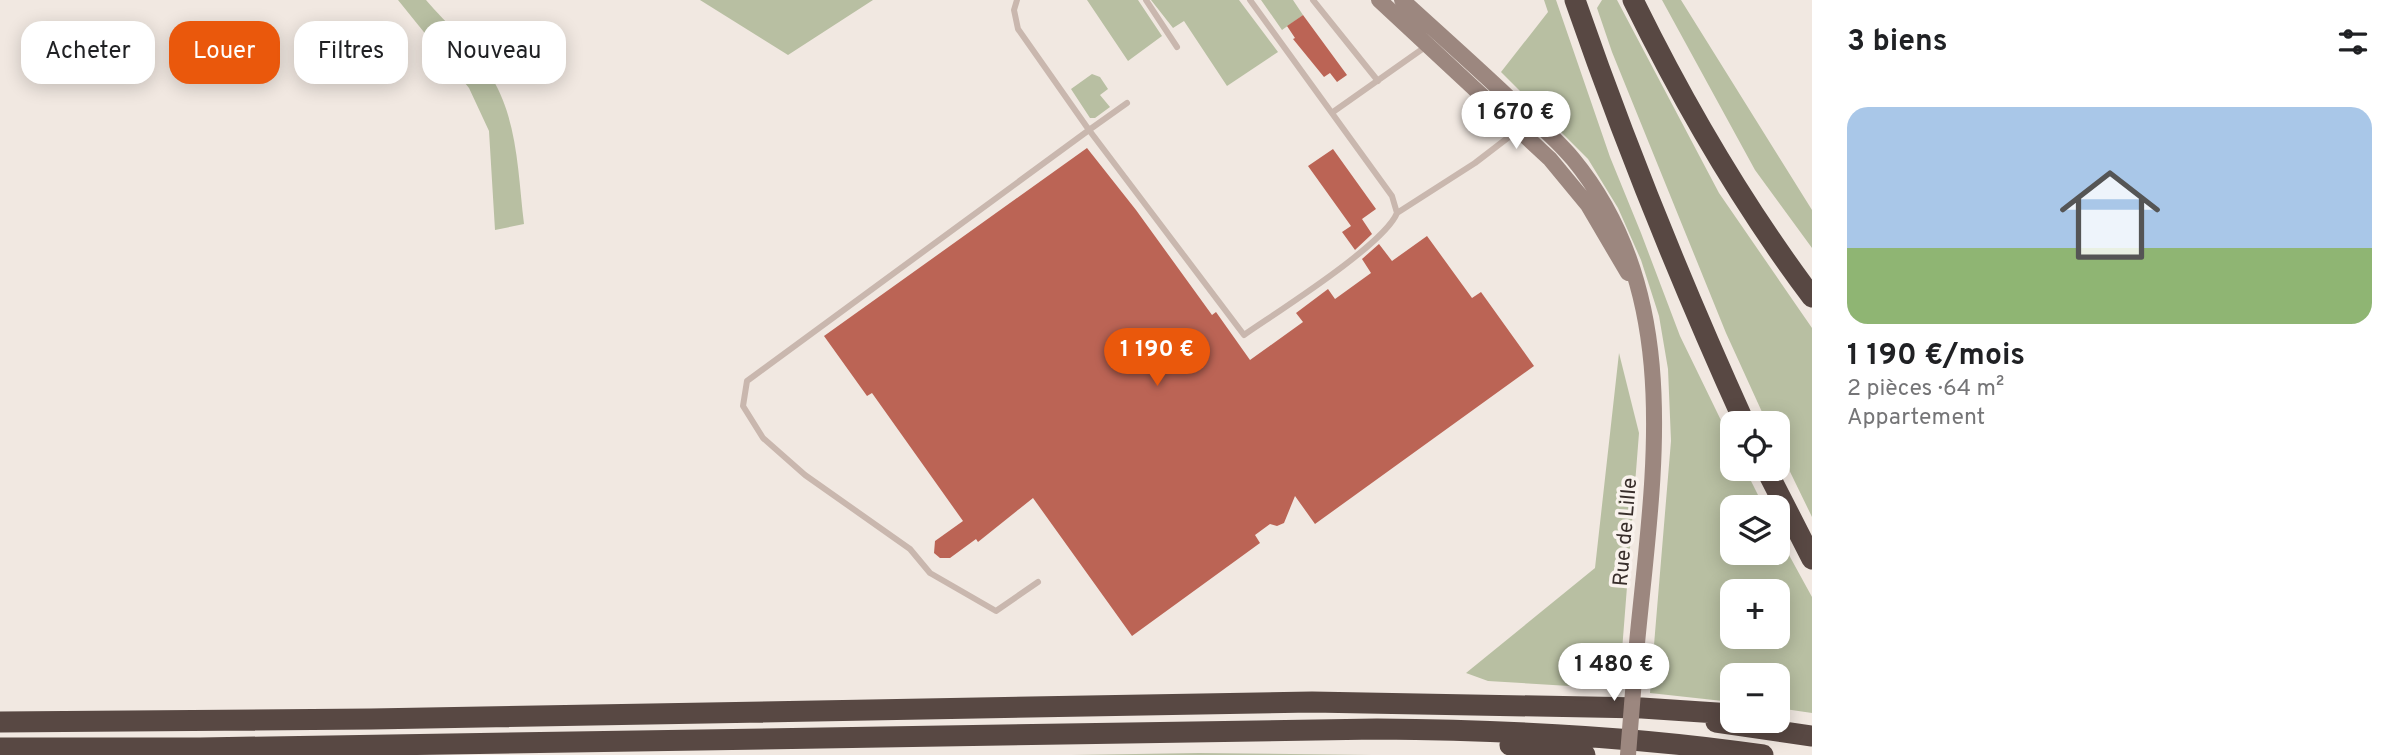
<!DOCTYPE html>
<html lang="fr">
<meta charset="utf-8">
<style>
:root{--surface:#fff;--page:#f2f2f2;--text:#202124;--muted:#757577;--line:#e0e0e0;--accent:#ea580c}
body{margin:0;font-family:Overpass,sans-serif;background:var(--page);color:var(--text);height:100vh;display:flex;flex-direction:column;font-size:26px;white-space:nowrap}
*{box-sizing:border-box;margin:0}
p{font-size:23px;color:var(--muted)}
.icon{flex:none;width:38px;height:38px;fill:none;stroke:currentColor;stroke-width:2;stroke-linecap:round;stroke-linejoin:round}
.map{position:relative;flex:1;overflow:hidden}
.sheet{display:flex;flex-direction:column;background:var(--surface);width:595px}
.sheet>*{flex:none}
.banner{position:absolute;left:21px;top:21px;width:665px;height:63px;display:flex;gap:14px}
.fabs{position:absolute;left:1720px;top:411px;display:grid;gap:14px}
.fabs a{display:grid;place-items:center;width:70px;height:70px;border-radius:14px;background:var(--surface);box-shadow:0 4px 18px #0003;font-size:35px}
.price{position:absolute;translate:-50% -60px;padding:0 16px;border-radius:24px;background:#fff;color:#222;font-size:23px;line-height:46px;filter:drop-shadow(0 2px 4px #0008)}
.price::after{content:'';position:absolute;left:50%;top:42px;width:21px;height:16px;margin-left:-10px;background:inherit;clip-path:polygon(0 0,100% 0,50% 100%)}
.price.on{background:var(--accent);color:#fff}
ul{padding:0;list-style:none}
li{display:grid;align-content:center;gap:14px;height:371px;padding:0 35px}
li+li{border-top:2px solid var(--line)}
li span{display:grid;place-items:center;height:217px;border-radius:21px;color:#555}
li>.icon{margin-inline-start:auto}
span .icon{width:126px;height:126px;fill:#fffc;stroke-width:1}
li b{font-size:30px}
h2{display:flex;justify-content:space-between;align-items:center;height:84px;padding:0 35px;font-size:30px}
.chip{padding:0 24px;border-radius:21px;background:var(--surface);box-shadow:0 4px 18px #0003;font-size:24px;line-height:63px}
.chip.on{background:var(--accent);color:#fff}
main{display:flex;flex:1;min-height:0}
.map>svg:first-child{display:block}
</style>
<main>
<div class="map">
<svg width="1812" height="755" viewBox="0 0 1812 755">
<rect width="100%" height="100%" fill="#f1e8e1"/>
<path fill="#b8bfa2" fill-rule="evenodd" d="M 398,0 L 426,0 C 445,22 478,53 492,78 C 518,121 518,175 524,224 L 495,230 L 489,131 L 469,88 Z
M 700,0 L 873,0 L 788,55 Z
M 1087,0 L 1138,0 L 1162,36 L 1128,61 Z
M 1151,0 L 1239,0 L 1278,52 L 1227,86 L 1184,21 L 1173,28 Z
M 1261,0 L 1293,0 L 1303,15 L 1282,30 Z
M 1544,0 L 1556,0 L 1610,157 L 1641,233 L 1680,336 L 1732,443 L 1732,469 L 1745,469 L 1764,507 L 1732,508 L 1732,553 L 1778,553 L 1778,535 L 1812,597 L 1812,713 L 1778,708 L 1778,676 L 1732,676 L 1732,702 L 1650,693 L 1671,441 L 1668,369 L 1659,316 L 1641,260 L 1618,208 L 1588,159 L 1501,72 L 1548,12 ZM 1732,592 L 1778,592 L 1778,637 L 1732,637 Z
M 1602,0 L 1617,0 L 1719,193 L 1812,328 L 1812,517 L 1778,447 L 1778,424 L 1767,423 L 1726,333 L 1612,52 L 1597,8 Z
M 1662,0 L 1681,0 L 1812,210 L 1812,248 L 1755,170 Z
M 1092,74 L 1100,77 L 1108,89 L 1100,95 L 1110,107 L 1095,118 L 1090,118 L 1071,89 Z
M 1619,353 L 1639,433 L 1619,689 L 1488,681 L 1466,673 L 1595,568 Z
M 1199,753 L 1372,755 L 1071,755 Z"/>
<path fill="#bb6455" d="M 1303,15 L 1347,75 L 1337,82 L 1330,73 L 1324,77 L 1293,39 L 1295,38 L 1287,26 Z
M 1087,148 L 1136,210 L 1212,315 L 1216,312 L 1250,360 L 1303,322 L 1296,313 L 1328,289 L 1335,299 L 1371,273 L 1362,259 L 1379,244 L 1392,261 L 1427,236 L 1472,298 L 1481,292 L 1534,366 L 1315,524 L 1295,496 L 1284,523 L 1277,526 L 1270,524 L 1255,535 L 1260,543 L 1132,636 L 1033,498 L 978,542 L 976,539 L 950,558 L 940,558 L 934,553 L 935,541 L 963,521 L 872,393 L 867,396 L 824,336 Z
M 1333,149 L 1376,209 L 1362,219 L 1372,234 L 1355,250 L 1342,232 L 1351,226 L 1308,166 Z"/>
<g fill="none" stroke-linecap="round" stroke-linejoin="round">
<path stroke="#c9b7ae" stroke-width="6" d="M 1017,0 L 1014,10 L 1018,29 L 1089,130 L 747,381 L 743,406 L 763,438 L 805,475 L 910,549 L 930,573 L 996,611 L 1038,582
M 1146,0 L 1177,47
M 1313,0 L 1378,81
M 1127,103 L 1089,130 L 1244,335 C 1277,312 1384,245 1397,213 L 1392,196 L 1250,0
M 1333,112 L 1428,45
M 1397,213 L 1475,163 L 1518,130"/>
<path stroke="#9c877f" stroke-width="16" d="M 1379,0 L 1550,159 L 1588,205 L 1628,273
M 1402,0 C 1437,32 1473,64 1508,97 C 1530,117 1554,136 1573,159 C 1689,300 1651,487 1636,654"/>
<path stroke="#584843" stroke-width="21" d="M 1575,0 C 1625,144 1682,285 1745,424
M 1633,0 C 1684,104 1742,204 1812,297
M 1766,469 L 1812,559
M 0,722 L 371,719 L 1312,702 L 1642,708 L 1732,714
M 1716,722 L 1812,736
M 1510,745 L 1585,755
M 0,748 L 200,748 L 1377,729 C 1506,730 1635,736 1763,755"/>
<path stroke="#9c877f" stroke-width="16" d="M 1628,755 L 1636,654"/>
</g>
<g text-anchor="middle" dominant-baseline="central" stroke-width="7" stroke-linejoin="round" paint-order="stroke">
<g font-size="21" fill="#382e2b" stroke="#f9f2ed">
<text transform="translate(1626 532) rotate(-85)">Rue de Lille</text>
</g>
</g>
</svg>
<div class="fabs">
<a><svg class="icon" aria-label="locate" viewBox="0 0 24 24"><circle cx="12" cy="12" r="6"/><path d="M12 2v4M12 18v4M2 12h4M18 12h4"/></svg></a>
<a><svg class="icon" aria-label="layers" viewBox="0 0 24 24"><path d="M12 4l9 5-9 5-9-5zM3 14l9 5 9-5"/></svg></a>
<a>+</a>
<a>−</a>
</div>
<b class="price" style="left:1516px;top:151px">1 670 €</b>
<b class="price on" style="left:1157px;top:388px">1 190 €</b>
<b class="price" style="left:1614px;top:703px">1 480 €</b>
<div class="banner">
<a class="chip">Acheter</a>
<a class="chip on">Louer</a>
<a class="chip">Filtres</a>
<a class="chip">Nouveau</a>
</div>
</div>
<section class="sheet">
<h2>3 biens<svg class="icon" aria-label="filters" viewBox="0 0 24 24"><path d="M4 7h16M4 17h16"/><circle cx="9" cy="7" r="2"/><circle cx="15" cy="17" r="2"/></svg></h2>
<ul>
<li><span style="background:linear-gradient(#a9c7e8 65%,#8fb573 0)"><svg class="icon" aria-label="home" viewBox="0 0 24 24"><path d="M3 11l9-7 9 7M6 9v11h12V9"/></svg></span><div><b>1 190 €/mois</b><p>2 pièces · 64 m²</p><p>Appartement</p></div></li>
</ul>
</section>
</main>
